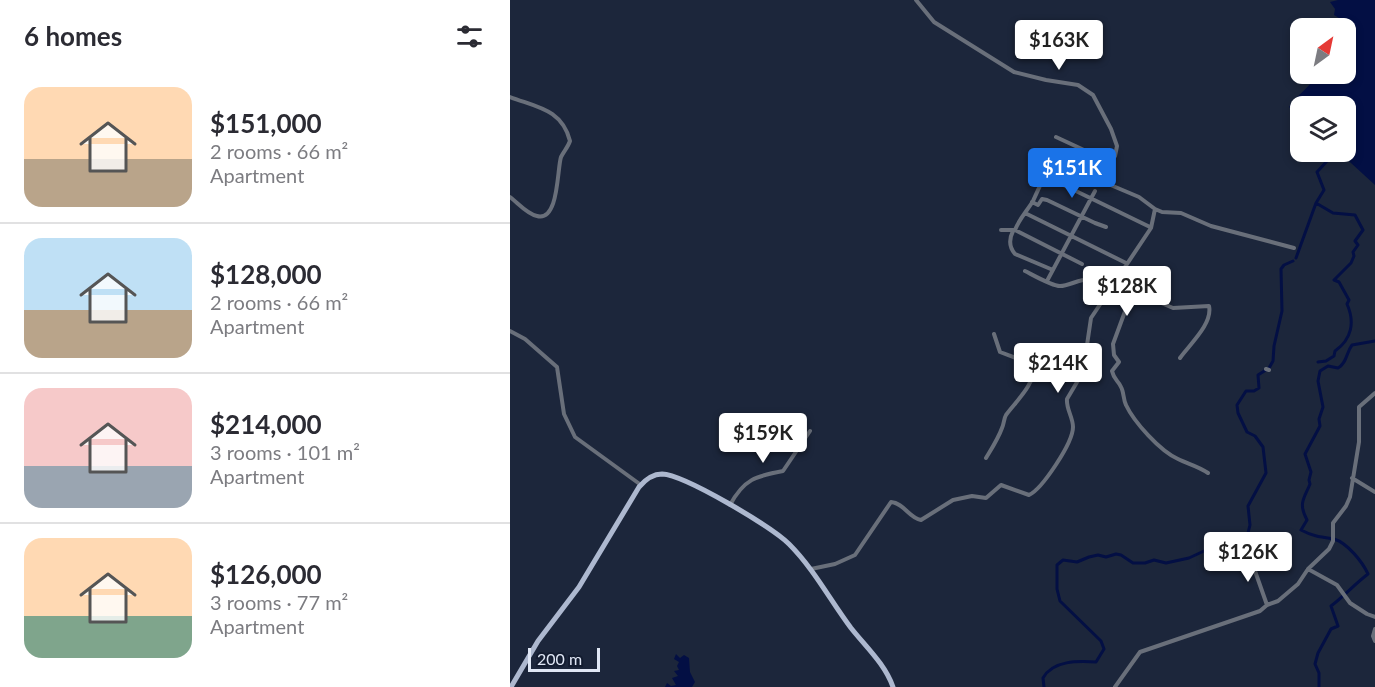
<!DOCTYPE html>
<meta charset="utf-8">
<style>
:root{--surface:#fff;--page:#f2f2f3;--text:#2b2b33;--muted:#7c7c81;--line:#e1e1e2;--accent:#1a73e8}
body{margin:0;font-family:Lato,sans-serif;background:var(--page);color:var(--text);height:100vh;display:flex;flex-direction:column;font-size:22px;white-space:nowrap}
*{box-sizing:border-box;margin:0}
p{font-size:20px;color:var(--muted)}
.icon{flex:none;width:33px;height:33px;fill:none;stroke:currentColor;stroke-width:2;stroke-linecap:round;stroke-linejoin:round}
.map{position:relative;flex:1;overflow:hidden}
.panel{display:flex;flex-direction:column;background:var(--surface);width:510px}
.panel>*{flex:none}
.needle{width:39px;rotate:33deg}
.buttons{position:absolute;left:780px;top:18px;display:grid;gap:12px}
.buttons a{display:grid;place-items:center;width:66px;height:66px;border-radius:12px;background:var(--surface);box-shadow:0 3px 9px #0003;font-size:30px}
.scale{position:absolute;left:18px;bottom:15px;width:72px;box-sizing:border-box;padding-left:6px;border:3px solid #e0e7f5;border-top:0;font-size:16px;line-height:21px;white-space:nowrap;color:#e0e7f5;-webkit-text-stroke:4px #131c30;paint-order:stroke}
.price{position:absolute;translate:-50% -51px;padding:0 14px;border-radius:6px;background:#fff;color:#222;font-size:20px;line-height:39px;filter:drop-shadow(0 2px 3px #0008)}
.price::after{content:'';position:absolute;left:50%;top:36px;width:18px;height:14px;margin-left:-9px;background:inherit;clip-path:polygon(0 0,100% 0,50% 100%)}
.price.active{background:var(--accent);color:#fff}
ul{padding:0;list-style:none}
li{display:flex;align-items:center;gap:18px;height:150px;padding:0 24px}
li+li{border-top:2px solid var(--line)}
li span{display:grid;place-items:center;flex:none;width:168px;height:120px;border-radius:18px;color:#555}
li>.icon{margin-inline-start:auto}
span .icon{width:72px;height:72px;fill:#fffc;stroke-width:1}
li b{font-size:26px}
h2{display:flex;justify-content:space-between;align-items:center;height:72px;padding:0 24px;font-size:26px}
main{display:flex;flex:1;min-height:0}
.map>svg:first-child{display:block}
</style>
<main>
<section class="panel">
<h2>6 homes<svg class="icon" aria-label="filters" viewBox="0 0 24 24"><path d="M4 7h16M4 17h16"/><circle cx="9" cy="7" r="2"/><circle cx="15" cy="17" r="2"/></svg></h2>
<ul>
<li><span style="background:linear-gradient(#ffd9b3 60%,#b9a48a 0)"><svg class="icon" aria-label="home" viewBox="0 0 24 24"><path d="M3 11l9-7 9 7M6 9v11h12V9"/></svg></span><div><b>$151,000</b><p>2 rooms · 66 m²</p><p>Apartment</p></div></li>
<li><span style="background:linear-gradient(#bfe0f5 60%,#b9a48a 0)"><svg class="icon" aria-label="home" viewBox="0 0 24 24"><path d="M3 11l9-7 9 7M6 9v11h12V9"/></svg></span><div><b>$128,000</b><p>2 rooms · 66 m²</p><p>Apartment</p></div></li>
<li><span style="background:linear-gradient(#f6c9c9 65%,#9aa5b1 0)"><svg class="icon" aria-label="home" viewBox="0 0 24 24"><path d="M3 11l9-7 9 7M6 9v11h12V9"/></svg></span><div><b>$214,000</b><p>3 rooms · 101 m²</p><p>Apartment</p></div></li>
<li><span style="background:linear-gradient(#ffd9b3 65%,#7fa58c 0)"><svg class="icon" aria-label="home" viewBox="0 0 24 24"><path d="M3 11l9-7 9 7M6 9v11h12V9"/></svg></span><div><b>$126,000</b><p>3 rooms · 77 m²</p><p>Apartment</p></div></li>
</ul>
</section>
<div class="map">
<svg width="865" height="687" viewBox="0 0 865 687">
<rect width="100%" height="100%" fill="#1c263b"/>
<path fill="#030f44" d="M 828,0 L 865,0 L 865,185 L 829,152 L 836,152 L 836,106 L 790,106 L 790,117 L 779,107 C 787,94 800,89 806,74 L 836,74 L 836,28 L 827,28 L 829,18 L 824,15 L 825,9 L 820,2 Z
M 166,654 L 170,658 L 174,655 L 179,658 L 180,672 L 185,682 L 182,687 L 155,687 L 157,683 L 161,686 L 166,685 L 162,678 L 168,676 L 164,671 L 169,670 L 167,666 L 169,662 L 164,659 Z"/>
<g fill="none" stroke-linecap="round" stroke-linejoin="round">
<path stroke="#030f44" stroke-width="3" d="M 806,203 L 823,213 L 845,215 L 853,230 L 845,241 L 848,245 L 843,252 L 844,256 L 841,263 L 824,280 L 829,282 L 839,300 L 837,304 C 845,322 842,339 825,351 L 824,356 L 816,361 L 808,362
M 786,258 L 806,203 L 814,190 L 807,172 L 818,160
M 534,687 L 533,678 C 543,660 568,661 586,662 L 594,649 L 591,641 L 550,601 L 547,589 L 547,565 L 553,560 L 567,562 L 579,557 L 588,555 L 596,557 L 606,554 L 611,555 L 623,563 L 635,563 L 644,560 L 656,563 L 679,558 L 694,551 L 716,549 L 730,552 L 734,549 L 740,525 L 738,506 L 756,473 L 753,447 L 745,436 L 737,432 L 728,413 L 727,405 L 736,391 L 744,391 L 749,388 L 748,375 L 759,368 L 763,361 L 764,346 L 772,311 L 771,269 L 774,265 L 783,261
M 809,687 L 809,673 L 805,664 L 808,653 L 821,629 L 828,626 L 821,606 C 834,596 846,583 858,574 C 852,561 837,543 824,539 C 811,537 802,536 791,530 L 797,520 C 788,503 794,499 800,484 L 799,480 L 801,472 L 795,454 L 810,426 L 809,419 L 813,407 L 808,381 L 810,371 L 818,366 L 828,368 C 837,363 836,353 842,345 L 865,341"/>
<path stroke="#696f7a" stroke-width="4" d="M 406,0 L 424,22 L 504,72 L 536,80 L 568,85 L 583,95 L 601,129 L 607,146 L 605,156 L 584,178
M 0,97 C 26,107 52,109 60,141 C 58,147 54,151 51,157 C 47,169 49,222 27,216 C 17,214 8,203 0,197
M 546,137 L 589,157 L 597,163
M 531,171 L 537,177 L 640,227
M 522,202 L 528,205 L 532,199 L 537,200 L 585,223 L 596,227
M 645,209 L 652,212 L 671,213 L 701,226 L 784,248
M 515,213 L 616,263
M 491,230 L 505,230 L 572,264
M 503,231 C 499,239 499,247 505,254 L 543,270
M 515,271 C 523,275 542,286 550,286 C 561,286 570,277 582,281 C 596,286 603,302 617,306 L 635,296 L 663,308 L 699,306 C 703,324 679,345 670,358
M 537,281 L 585,191
M 617,306 L 603,344 L 604,355 L 609,362 L 602,371 C 604,380 608,380 611,387 C 614,392 613,399 616,405 C 624,422 650,451 668,459 C 678,464 688,466 698,473
M 0,331 L 15,339 L 47,367 L 54,414 L 65,437 L 131,485
M 756,369 L 759,370
M 476,458 C 482,448 488,439 492,428 C 494,424 494,418 496,415 C 507,400 525,385 524,365 L 522,364 L 490,352 L 484,334
M 842,478 L 865,492
M 220,505 C 234,479 246,476 273,471 L 300,431
M 733,553 L 745,571 L 757,605
M 301,569 L 325,564 L 345,555 L 381,502 C 394,503 399,518 411,520 L 443,500 L 462,496 L 476,498 L 491,485 L 519,495 C 532,489 563,443 563,427 C 563,417 556,409 557,399 L 573,372 L 581,318 L 641,228 L 645,209 L 629,197 L 584,178 L 545,157 C 536,171 530,186 523,201 C 517,211 509,219 505,230
M 798,569 L 827,585 L 840,603 L 857,614 L 865,617
M 865,629 L 863,636 L 865,641
M 605,687 L 630,652 L 750,611 L 757,605 L 768,601 L 788,584 L 798,569 L 819,549 L 823,541 L 823,523 L 836,506 L 840,497 L 849,442 L 849,407 L 865,393"/>
<path stroke="#adb8cf" stroke-width="5" d="M 1,687 L 28,641 L 69,587 L 129,487 C 135,480 143,474 152,474 C 175,475 262,527 279,544 C 304,569 320,600 341,628 C 356,647 375,664 383,687"/>
</g>
</svg>
<div class="buttons">
<a><svg class="needle" viewBox="-14 -14 28 28"><path d="M0-13l5 13h-10z" fill="#e53935"/><path d="M0 13l5-13h-10z" fill="#7c7c81"/></svg></a>
<a><svg class="icon" aria-label="layers" viewBox="0 0 24 24"><path d="M12 4l9 5-9 5-9-5zM3 14l9 5 9-5"/></svg></a>
</div>
<div class="scale">200 m</div>
<b class="price" style="left:549px;top:71px">$163K</b>
<b class="price active" style="left:562px;top:199px">$151K</b>
<b class="price" style="left:617px;top:317px">$128K</b>
<b class="price" style="left:548px;top:394px">$214K</b>
<b class="price" style="left:253px;top:464px">$159K</b>
<b class="price" style="left:738px;top:583px">$126K</b>
</div>
</main>
